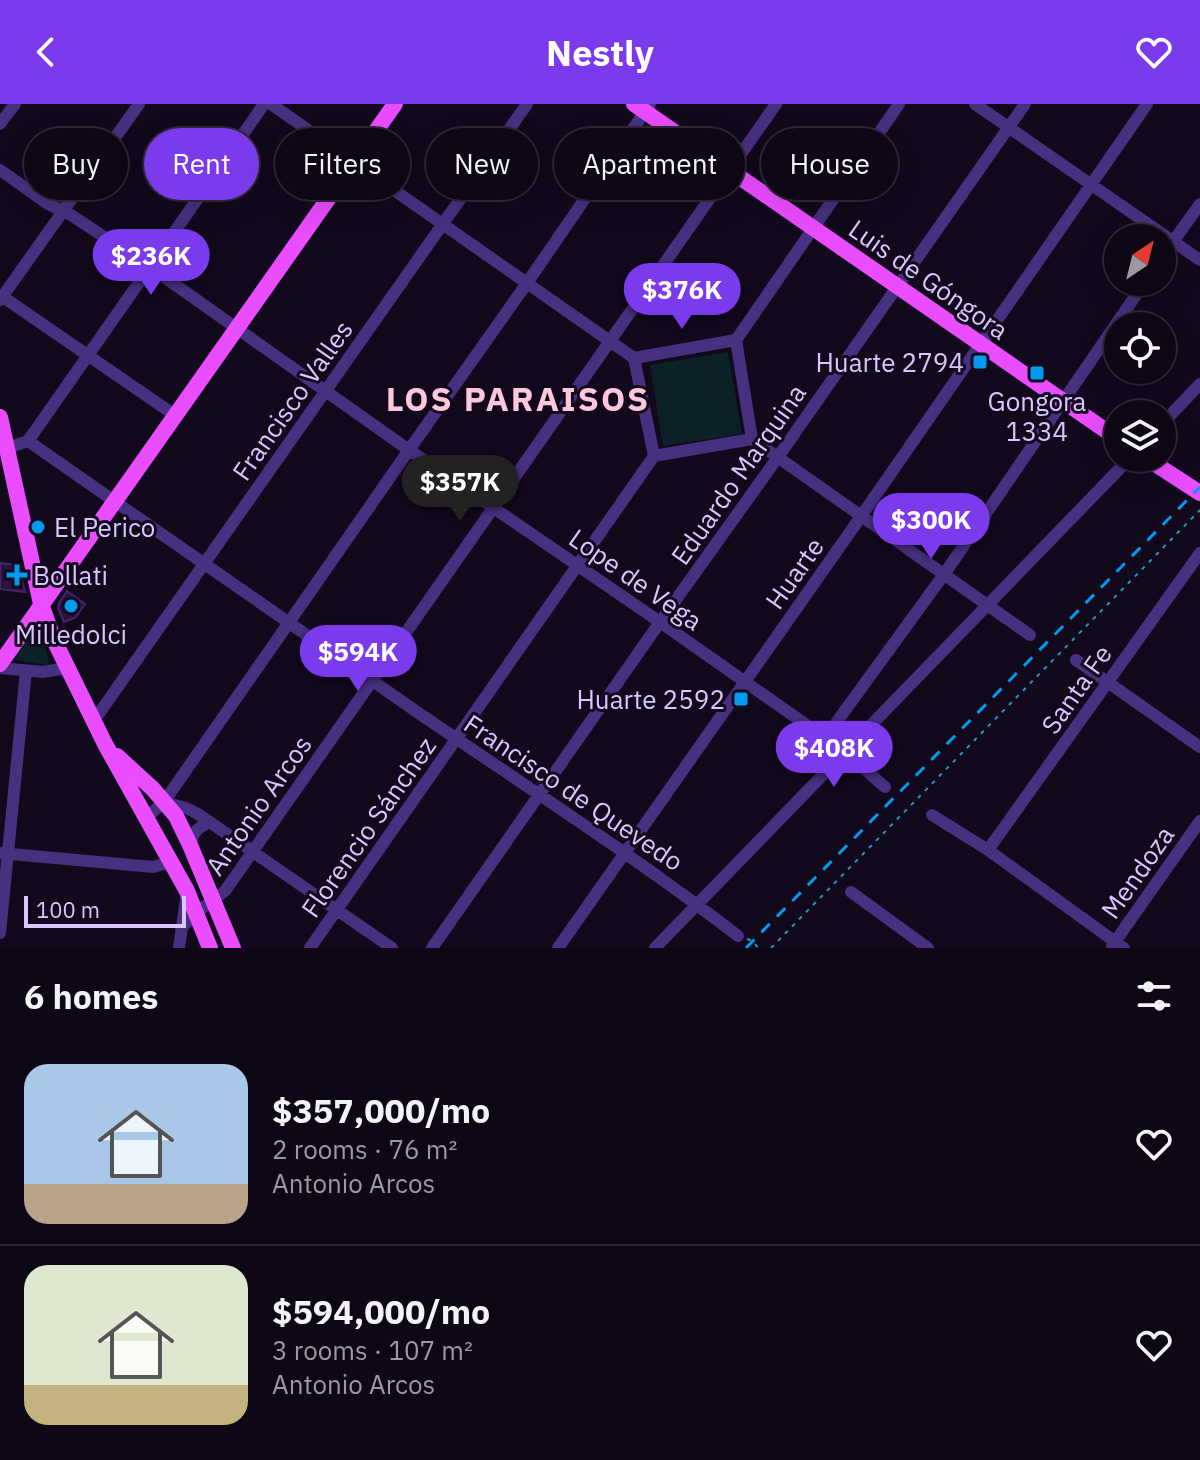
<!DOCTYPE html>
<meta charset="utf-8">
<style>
:root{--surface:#0e0716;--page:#17101f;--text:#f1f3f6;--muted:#9b99a1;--line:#2e2835;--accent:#7c3aed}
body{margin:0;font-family:"IBM Plex Sans",sans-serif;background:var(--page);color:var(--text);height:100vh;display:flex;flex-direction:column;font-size:30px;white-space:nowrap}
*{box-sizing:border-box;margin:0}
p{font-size:26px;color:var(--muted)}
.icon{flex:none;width:44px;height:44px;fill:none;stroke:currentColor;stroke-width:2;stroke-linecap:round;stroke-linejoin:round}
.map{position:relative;height:844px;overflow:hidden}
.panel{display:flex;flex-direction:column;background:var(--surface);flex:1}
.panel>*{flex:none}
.guide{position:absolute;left:24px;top:24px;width:1152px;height:72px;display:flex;gap:16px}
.needle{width:52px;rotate:35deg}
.buttons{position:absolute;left:1104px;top:120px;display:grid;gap:16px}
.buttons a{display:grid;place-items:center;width:72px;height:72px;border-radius:50%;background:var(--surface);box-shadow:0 8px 32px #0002,0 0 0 2px var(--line);font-size:40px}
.scale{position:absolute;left:24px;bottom:20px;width:162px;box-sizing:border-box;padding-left:8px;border:4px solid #dbc5ff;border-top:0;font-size:22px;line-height:28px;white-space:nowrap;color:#dbc5ff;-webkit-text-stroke:6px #12091d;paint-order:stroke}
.price{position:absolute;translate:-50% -68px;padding:0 18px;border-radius:28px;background:var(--accent);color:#fff;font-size:26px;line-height:52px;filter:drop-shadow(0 2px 4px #0008)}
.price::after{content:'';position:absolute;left:50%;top:48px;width:24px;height:18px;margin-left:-12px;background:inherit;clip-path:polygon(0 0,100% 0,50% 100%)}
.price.on{background:#222;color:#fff}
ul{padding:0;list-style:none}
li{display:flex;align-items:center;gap:24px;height:200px;padding:0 24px}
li+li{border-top:2px solid var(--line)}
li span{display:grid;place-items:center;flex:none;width:224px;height:160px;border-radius:24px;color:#555}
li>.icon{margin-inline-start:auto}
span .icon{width:96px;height:96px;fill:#fffc;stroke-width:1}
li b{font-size:34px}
h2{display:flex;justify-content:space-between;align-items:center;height:96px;padding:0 24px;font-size:34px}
.pill{padding:0 28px;border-radius:36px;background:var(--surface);box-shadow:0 8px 32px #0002,0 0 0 2px var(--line);font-size:28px;line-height:72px}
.pill.on{background:var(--accent);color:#fff}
header{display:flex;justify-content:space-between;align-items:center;height:104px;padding:0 24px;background:var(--accent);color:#fff;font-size:36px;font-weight:800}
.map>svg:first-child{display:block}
</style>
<header><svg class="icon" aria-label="back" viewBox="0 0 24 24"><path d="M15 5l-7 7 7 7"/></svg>Nestly<svg class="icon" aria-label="heart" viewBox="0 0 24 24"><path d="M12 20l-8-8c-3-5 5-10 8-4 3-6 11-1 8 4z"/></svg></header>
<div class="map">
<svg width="1200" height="844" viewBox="0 0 1200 844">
<rect width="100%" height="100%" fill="#12091d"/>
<path fill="#0c2127" d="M 728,248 L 742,330 L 663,342 L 650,261 Z
M 35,523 L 39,524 L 49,557 L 47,561 L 15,556 L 13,553 Z"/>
<path fill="#28143f" stroke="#45246e" stroke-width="2" d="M 0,459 L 18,461 L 25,488 L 0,485 Z
M 67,487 L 85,500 L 75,514 L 64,518 L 58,504 L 59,499 Z"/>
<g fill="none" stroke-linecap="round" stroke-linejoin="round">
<path stroke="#2199b7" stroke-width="2" stroke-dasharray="4 6" stroke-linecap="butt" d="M 747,835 L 753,837 L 758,844
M 771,844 L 1200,406"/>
<path stroke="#483080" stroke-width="12" d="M 271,0 L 634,254
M 975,0 L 1200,156
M 0,20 L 15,0
M 0,66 L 48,100 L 71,111 L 150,163 L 409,346 L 660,518 L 845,648 L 885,683
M 1162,153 L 1200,100
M 3,193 L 176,312
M 0,196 L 139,0
M 634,254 L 736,236
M 634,254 L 654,352
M 1162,320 L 1200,280
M 752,335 L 736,236 L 899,0
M 752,335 L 1030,531
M 28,337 C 159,427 289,520 420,610 C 527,683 636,753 738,832
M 7,344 L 28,337 L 264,0
M 1076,556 L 1200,643
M 0,564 L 43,568 L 66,564
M 93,618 L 527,0
M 825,634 L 945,469 L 1145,178
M 164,698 L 186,704 L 198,710 L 392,844
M 932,711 L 988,746 L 1124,844
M 147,713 L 164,698 L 409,346 L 527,179 L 650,0
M 190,741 C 193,728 198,723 210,718
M 988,746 L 1200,449
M 0,749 L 153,763 L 171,758
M 851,788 L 928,844
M 181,824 L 196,809 L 225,787 L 776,0
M 0,829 L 26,567
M 1112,842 L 1200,717
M 179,844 L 187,788
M 310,844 L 654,352 L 752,335
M 432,844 L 660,518 L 778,353 L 1025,0
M 558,844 L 862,411 L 1147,0
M 655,844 L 1130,354"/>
<path stroke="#ea4cff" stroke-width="16" d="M 634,0 L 1118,335
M 0,313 L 41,500 L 54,536 L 105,640 L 187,787 L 210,844
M 1146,354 L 1200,389
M 0,560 L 395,0
M 117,652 L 153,685 L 176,712 L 190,741 L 233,844"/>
<path stroke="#009af0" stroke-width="3" stroke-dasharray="12 10" stroke-linecap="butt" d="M 746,844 L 1200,383"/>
</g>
<g fill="#009af0" stroke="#12091d" stroke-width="3">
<rect x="972" y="250" width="16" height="16" rx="4"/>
<rect x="1029" y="261" width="16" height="16" rx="4"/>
<circle cx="38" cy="423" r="8"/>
<path d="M13 459h8v8h8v8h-8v8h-8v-8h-8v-8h8z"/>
<circle cx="71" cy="502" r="8"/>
<rect x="733" y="587" width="16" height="16" rx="4"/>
</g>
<g text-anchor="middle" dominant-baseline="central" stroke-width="6" stroke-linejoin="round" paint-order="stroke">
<g font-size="26" fill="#dbc5ff" stroke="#12091d">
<text transform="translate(929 175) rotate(35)">Luis de Góngora</text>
<text transform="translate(292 296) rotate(-55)">Francisco Valles</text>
<text transform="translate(738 370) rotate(-55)">Eduardo Marquina</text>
<text transform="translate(794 469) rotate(-55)">Huarte</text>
<text transform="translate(636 475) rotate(35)">Lope de Vega</text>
<text transform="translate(1076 585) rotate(-55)">Santa Fe</text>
<text transform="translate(574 688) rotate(34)">Francisco de Quevedo</text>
<text transform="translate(258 701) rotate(-55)">Antonio Arcos</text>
<text transform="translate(368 723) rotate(-55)">Florencio Sánchez</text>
<text transform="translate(1137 768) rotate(-55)">Mendoza</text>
</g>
<g font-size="26" fill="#dbc5ff" stroke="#12091d" text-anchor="end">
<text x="964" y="258">Huarte 2794</text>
<text x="1037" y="297" text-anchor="middle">Gongora<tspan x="1037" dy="30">1334</tspan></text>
<text x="54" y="423" text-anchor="start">El Perico</text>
<text x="33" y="471" text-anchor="start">Bollati</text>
<text x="71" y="530" text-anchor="middle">Milledolci</text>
<text x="725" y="595">Huarte 2592</text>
</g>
<g font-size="34" font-weight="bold" letter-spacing="2" fill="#ffc7dc" stroke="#12091d">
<text x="518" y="294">LOS PARAISOS</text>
</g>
</g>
</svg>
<div class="buttons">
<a><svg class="needle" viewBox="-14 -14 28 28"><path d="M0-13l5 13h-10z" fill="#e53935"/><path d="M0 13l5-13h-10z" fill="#9b99a1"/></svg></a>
<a><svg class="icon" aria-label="locate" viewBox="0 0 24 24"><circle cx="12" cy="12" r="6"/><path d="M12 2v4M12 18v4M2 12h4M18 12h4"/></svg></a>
<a><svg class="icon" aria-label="layers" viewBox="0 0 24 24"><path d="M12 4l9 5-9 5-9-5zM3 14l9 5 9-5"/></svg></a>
</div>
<div class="scale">100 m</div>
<b class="price" style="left:151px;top:193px">$236K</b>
<b class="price" style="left:682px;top:227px">$376K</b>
<b class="price on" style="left:460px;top:419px">$357K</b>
<b class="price" style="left:931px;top:457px">$300K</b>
<b class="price" style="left:358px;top:589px">$594K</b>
<b class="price" style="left:834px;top:685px">$408K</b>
<div class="guide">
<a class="pill">Buy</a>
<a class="pill on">Rent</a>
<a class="pill">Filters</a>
<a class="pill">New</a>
<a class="pill">Apartment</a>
<a class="pill">House</a>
</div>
</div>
<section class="panel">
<h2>6 homes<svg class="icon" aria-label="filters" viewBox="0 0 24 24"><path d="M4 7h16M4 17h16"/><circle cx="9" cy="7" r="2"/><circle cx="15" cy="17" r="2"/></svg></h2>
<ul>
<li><span style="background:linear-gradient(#a9c7e8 75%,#b9a48a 0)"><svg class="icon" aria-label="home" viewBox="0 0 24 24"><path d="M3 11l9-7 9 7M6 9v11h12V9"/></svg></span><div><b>$357,000/mo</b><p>2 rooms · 76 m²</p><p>Antonio Arcos</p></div><svg class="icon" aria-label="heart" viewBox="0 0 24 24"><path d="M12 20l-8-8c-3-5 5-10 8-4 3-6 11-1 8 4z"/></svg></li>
<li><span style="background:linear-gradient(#dfe7d0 75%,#c2b280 0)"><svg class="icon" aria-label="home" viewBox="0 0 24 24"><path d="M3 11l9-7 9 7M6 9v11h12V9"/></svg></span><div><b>$594,000/mo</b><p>3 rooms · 107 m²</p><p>Antonio Arcos</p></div><svg class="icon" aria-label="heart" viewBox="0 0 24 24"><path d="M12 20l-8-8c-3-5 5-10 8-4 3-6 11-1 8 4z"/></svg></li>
</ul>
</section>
